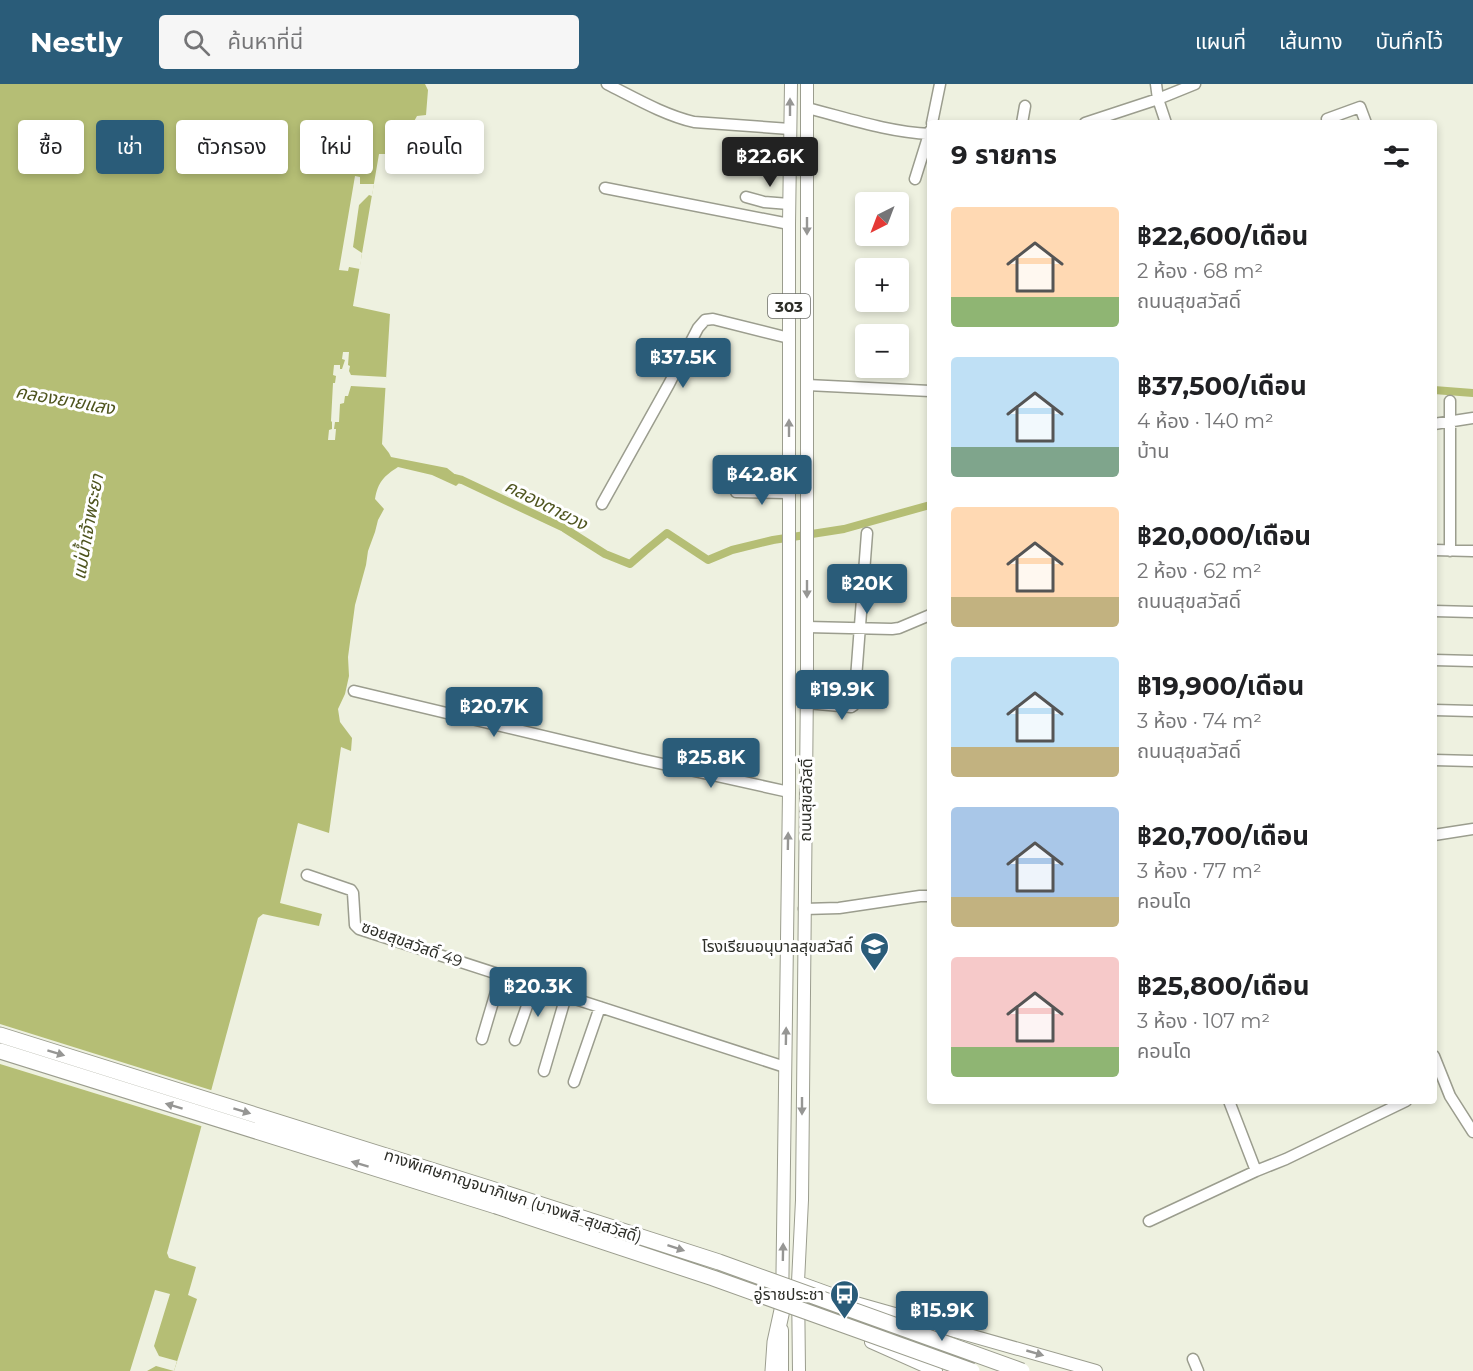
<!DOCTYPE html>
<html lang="th">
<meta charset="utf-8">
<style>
:root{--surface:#fff;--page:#f6f6f6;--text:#202124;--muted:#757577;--accent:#2a5c79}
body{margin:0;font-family:Montserrat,"Noto Sans Thai",sans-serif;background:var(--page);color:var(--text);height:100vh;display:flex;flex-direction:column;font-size:22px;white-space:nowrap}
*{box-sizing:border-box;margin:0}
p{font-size:20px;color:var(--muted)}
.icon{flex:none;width:33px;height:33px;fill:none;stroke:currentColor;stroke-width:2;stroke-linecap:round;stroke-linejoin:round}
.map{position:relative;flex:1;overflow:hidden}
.panel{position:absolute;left:927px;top:36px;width:510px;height:984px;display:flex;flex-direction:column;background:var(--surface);border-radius:6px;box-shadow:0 3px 9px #0003}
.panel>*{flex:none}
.top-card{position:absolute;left:18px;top:36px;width:570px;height:54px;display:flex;gap:12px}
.needle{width:39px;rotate:222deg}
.controls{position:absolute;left:855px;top:108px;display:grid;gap:12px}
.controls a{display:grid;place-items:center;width:54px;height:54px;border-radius:6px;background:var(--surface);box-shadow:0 3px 9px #0003;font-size:30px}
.price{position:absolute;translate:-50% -51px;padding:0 14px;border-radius:6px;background:var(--accent);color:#fff;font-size:20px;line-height:39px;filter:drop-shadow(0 2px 3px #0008)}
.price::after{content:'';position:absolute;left:50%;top:36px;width:18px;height:14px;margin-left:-9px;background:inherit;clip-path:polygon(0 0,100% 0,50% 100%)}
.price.active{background:#222;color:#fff}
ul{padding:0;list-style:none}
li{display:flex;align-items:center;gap:18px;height:150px;padding:0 24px}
li span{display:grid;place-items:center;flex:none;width:168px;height:120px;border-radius:6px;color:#555}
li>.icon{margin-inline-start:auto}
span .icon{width:72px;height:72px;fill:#fffc;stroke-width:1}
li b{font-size:26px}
h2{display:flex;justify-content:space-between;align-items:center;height:72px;padding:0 24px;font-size:26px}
.tag{padding:0 21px;border-radius:6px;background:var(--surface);box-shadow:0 3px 9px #0003;font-size:21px;line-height:54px}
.tag.active{background:var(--accent);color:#fff}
header{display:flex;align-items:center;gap:36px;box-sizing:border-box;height:84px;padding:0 30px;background:var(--accent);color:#fff}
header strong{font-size:28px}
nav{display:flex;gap:33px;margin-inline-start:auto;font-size:21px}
.search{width:420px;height:54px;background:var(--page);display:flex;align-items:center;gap:15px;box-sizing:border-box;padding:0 21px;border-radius:6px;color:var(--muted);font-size:22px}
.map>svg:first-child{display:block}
</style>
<header>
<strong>Nestly</strong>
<div class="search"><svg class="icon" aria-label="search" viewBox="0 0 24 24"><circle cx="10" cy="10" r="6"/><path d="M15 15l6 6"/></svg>ค้นหาที่นี่</div>
<nav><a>แผนที่</a><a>เส้นทาง</a><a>บันทึกไว้</a></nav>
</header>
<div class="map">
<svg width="1473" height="1287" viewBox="0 0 1473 1287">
<rect width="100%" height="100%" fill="#eef1e0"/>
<path fill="#b5be75" d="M 0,0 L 425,0 L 428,6 L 426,31 L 417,32 L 412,41 L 405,44 C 401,50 399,51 392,52 L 390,55 L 389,70 L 379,70 L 353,222 L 390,230 L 382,360 L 389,369 L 391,373 L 447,384 L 462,396 L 456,402 L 432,391 L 398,383 C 384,392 378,398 375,415 L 384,425 L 378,436 L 375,448 L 368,467 L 366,481 L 355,521 L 348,573 L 349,592 L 345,610 L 338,625 L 340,638 L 352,654 L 351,667 L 341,663 L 329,749 L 298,739 L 280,819 L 322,830 L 319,842 L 263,830 L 258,834 L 167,1169 L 169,1174 L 196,1183 L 188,1211 L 197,1215 L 174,1287 L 0,1287 Z"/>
<path fill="#eef1e0" d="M 355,92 L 360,93 L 360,100 L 374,100 L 372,112 L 369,111 L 359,121 L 353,163 L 362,169 L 360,185 L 349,183 L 348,187 L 339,186 Z
M 343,268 L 349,268 L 348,281 L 350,282 L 349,287 L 351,291 L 386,293 L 386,304 L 351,302 L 348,312 L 345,312 L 344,319 L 340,320 L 339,338 L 335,338 L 334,345 L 336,345 L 335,356 L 328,356 L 329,346 L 332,345 L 332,338 L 331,337 L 333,299 L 335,299 L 336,292 L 333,291 L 334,281 L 340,281 L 340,285 L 342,285 L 345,276 L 342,275 Z
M 0,940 L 214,1007 L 204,1043 L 0,980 Z
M 155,1206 L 170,1210 L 154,1262 L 159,1272 L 177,1277 L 174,1287 L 156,1282 L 147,1287 L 130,1287 Z"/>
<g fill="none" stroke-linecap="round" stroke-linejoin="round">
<path stroke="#b5be75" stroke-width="8" d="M 1434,306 L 1473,309
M 454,394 L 462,396 L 564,444 L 605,470 L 630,480 L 645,467 L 667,449 L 708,476 L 732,466 L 773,456 L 844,445 L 930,421"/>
<defs>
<path id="minor" d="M 607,0 C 635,14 664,31 694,38 L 790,45
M 1156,0 L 1158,15 L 1166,39
M 807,24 C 847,34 888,48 930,50
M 1327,35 L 1360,23 L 1366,39
M 932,39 L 940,0
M 1022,39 L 1025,22
M 1085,39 L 1158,15 L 1195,0
M 915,95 L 930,47
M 605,104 L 789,140
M 746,113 L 764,118 L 789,120
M 807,301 L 930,307
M 1434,340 L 1473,334
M 736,408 L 789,409
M 602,420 L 669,300 L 698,244 L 705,236 L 713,235 L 789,254
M 1434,466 L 1473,467
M 1450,467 L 1450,317
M 1434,527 L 1473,528
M 807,543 L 892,545 L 899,544 L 930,531
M 1434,576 L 1473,577
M 354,607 L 640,675 L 789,708
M 807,619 L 851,623 L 854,621 L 867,449
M 1434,626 L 1473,627
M 1434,676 L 1473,677
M 1434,751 L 1473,745
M 307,791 L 351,806 L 353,809 L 355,841 L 359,845 L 785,983
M 804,825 L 839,824 L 920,812 L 930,812
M 482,955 L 501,891
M 515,956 L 534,902
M 1434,972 L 1450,1012 L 1473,1048
M 544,987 L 566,912
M 574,998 L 600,923
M 1229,1017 L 1256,1087
M 1149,1137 L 1256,1087 L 1286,1075 L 1406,1017
M 1193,1275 L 1198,1287"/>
<path id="major" d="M 798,1198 L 856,1219 L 1096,1287
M 782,1226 L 789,708 L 789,140 L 791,0
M 871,1258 L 936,1287
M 782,1287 L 782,1246
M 799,1287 L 798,1198 L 802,1116 L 807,599 L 807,0"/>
<path id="highway" d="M 0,951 L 501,1108
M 0,967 L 496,1122
M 773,1287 L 775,1258 L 782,1226"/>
</defs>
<use href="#minor" stroke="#9b9d8e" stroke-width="13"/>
<use href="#major" stroke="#9b9d8e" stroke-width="14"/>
<use href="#highway" stroke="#9b9d8e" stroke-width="17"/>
<use href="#minor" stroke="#fff" stroke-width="10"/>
<use href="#major" stroke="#fff" stroke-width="12"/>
<use href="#highway" stroke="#fff" stroke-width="15"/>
<defs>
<path id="highway-bridge" d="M 501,1108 L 719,1178 L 1022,1287
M 496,1122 L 713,1194 L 972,1287"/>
</defs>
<use href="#highway-bridge" stroke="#9b9d8e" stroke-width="17" stroke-linecap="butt"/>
<use href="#highway-bridge" stroke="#fff" stroke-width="15"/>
</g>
<defs><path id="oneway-solid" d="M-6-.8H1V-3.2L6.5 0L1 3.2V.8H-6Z" transform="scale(1.5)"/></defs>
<g fill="#969694">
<use href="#oneway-solid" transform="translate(790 23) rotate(-90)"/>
<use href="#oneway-solid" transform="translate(807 142) rotate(90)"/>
<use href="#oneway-solid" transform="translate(789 344) rotate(-90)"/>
<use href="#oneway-solid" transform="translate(807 505) rotate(90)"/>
<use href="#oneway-solid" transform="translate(788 757) rotate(-89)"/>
<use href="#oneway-solid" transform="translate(786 952) rotate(-89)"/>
<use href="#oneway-solid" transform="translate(56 969) rotate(17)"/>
<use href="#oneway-solid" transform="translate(174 1022) rotate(-163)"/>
<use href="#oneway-solid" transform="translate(802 1022) rotate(90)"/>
<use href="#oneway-solid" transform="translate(242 1027) rotate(17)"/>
<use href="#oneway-solid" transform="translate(360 1080) rotate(-163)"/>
<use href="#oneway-solid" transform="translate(676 1164) rotate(18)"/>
<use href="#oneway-solid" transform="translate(783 1168) rotate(-89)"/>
<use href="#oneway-solid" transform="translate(1035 1269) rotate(16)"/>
</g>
<defs>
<symbol id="school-pin" viewBox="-11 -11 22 30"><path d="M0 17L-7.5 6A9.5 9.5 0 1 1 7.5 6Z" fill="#2a5c79" stroke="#fff"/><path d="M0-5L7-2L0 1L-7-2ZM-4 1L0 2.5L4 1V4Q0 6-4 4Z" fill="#fff"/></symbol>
<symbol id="bus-pin" viewBox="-11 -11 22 30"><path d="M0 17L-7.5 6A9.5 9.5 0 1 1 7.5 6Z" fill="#2a5c79" stroke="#fff"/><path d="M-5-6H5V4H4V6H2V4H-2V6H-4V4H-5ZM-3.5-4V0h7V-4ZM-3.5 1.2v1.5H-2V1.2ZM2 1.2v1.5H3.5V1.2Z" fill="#fff"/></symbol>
</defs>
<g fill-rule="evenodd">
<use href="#school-pin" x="858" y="846" width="33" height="45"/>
<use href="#bus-pin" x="828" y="1194" width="33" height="45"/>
</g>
<g text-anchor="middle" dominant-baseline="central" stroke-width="6" stroke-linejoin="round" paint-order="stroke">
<rect fill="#fff" stroke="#6c6d68" stroke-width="1.5" x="768" y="210" width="42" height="24" rx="4.5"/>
<g font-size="15" font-weight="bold" fill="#2d2e28">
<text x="789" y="222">303</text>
</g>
<g font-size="16" fill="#2d2e28" stroke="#fff">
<text transform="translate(806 716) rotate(-89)">ถนนสุขสวัสดิ์</text>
<text transform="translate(412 860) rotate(20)">ซอยสุขสวัสดิ์ 49</text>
<text transform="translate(513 1112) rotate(18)">ทางพิเศษกาญจนาภิเษก (บางพลี-สุขสวัสดิ์)</text>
</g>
<g font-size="16" fill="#2d2e28" stroke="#fff" text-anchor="end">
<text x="853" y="862">โรงเรียนอนุบาลสุขสวัสดิ์</text>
<text x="824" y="1210">อู่ราชประชา</text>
</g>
<g font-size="18" font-style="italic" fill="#4e541e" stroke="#fff">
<text transform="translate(65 316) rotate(10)">คลองยายแสง</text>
<text transform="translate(546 421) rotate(27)">คลองตายวง</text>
<text transform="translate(88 443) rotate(-80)">แม่น้ำเจ้าพระยา</text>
</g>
</g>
</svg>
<div class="controls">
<a><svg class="needle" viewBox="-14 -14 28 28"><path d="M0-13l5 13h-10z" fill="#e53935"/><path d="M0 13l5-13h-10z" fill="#757577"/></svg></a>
<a>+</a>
<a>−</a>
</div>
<b class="price active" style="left:770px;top:104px">฿22.6K</b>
<b class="price" style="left:683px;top:305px">฿37.5K</b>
<b class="price" style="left:762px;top:422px">฿42.8K</b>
<b class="price" style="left:867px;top:531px">฿20K</b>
<b class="price" style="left:842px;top:637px">฿19.9K</b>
<b class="price" style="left:494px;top:654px">฿20.7K</b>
<b class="price" style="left:711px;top:705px">฿25.8K</b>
<b class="price" style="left:538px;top:934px">฿20.3K</b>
<b class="price" style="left:942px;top:1258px">฿15.9K</b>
<div class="top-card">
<a class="tag">ซื้อ</a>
<a class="tag active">เช่า</a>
<a class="tag">ตัวกรอง</a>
<a class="tag">ใหม่</a>
<a class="tag">คอนโด</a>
</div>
<section class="panel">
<h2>9 รายการ<svg class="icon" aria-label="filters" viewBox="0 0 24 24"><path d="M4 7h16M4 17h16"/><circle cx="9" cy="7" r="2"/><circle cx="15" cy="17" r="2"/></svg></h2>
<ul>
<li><span style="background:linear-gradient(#ffd9b3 75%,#8fb573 0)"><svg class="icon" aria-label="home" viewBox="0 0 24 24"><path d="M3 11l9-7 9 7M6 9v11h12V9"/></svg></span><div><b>฿22,600/เดือน</b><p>2 ห้อง · 68 m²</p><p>ถนนสุขสวัสดิ์</p></div></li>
<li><span style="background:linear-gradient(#bfe0f5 75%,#7fa58c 0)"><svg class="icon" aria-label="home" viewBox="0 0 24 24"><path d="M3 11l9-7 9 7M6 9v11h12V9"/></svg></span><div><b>฿37,500/เดือน</b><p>4 ห้อง · 140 m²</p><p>บ้าน</p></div></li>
<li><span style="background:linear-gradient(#ffd9b3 75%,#c2b280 0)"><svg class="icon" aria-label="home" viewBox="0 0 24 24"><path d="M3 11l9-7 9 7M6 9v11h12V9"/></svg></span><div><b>฿20,000/เดือน</b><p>2 ห้อง · 62 m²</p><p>ถนนสุขสวัสดิ์</p></div></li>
<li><span style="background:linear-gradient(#bfe0f5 75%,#c2b280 0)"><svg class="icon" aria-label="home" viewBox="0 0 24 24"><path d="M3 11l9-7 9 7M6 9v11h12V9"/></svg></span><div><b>฿19,900/เดือน</b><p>3 ห้อง · 74 m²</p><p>ถนนสุขสวัสดิ์</p></div></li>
<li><span style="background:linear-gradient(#a9c7e8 75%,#c2b280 0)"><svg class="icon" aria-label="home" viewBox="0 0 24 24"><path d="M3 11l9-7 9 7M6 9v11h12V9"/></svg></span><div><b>฿20,700/เดือน</b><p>3 ห้อง · 77 m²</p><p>คอนโด</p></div></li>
<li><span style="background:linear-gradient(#f6c9c9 75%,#8fb573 0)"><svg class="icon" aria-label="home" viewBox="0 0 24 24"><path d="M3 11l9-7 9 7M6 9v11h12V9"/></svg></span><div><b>฿25,800/เดือน</b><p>3 ห้อง · 107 m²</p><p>คอนโด</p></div></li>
</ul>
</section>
</div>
